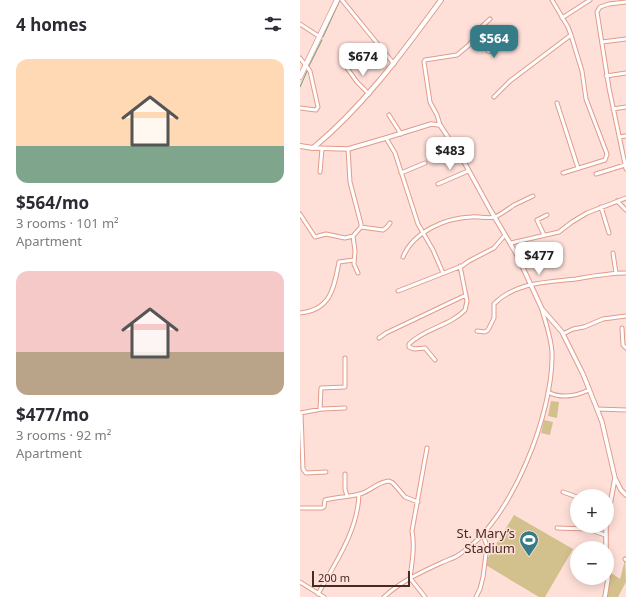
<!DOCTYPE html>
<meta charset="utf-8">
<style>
:root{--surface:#fff;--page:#f2f2f3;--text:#2b2b33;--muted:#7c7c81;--accent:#357b88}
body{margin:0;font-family:"Noto Sans",sans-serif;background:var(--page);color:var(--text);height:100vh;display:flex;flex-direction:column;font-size:15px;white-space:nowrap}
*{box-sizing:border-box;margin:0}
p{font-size:13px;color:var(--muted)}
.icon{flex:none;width:22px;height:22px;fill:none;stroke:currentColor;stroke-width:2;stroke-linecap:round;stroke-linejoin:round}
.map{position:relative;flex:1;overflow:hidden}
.sheet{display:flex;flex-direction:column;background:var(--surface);width:300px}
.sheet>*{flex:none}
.controls{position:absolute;left:270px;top:489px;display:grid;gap:8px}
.controls a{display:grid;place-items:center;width:44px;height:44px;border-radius:50%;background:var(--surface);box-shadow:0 2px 10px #0003;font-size:20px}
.scale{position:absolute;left:12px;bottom:10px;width:98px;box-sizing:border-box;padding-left:4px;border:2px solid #472a24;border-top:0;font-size:11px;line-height:14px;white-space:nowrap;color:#472a24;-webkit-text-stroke:3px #ffe0d9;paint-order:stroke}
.price{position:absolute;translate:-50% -34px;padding:0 9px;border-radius:8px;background:#fff;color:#222;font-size:13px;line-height:26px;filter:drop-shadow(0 1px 2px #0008)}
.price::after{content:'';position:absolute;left:50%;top:24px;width:12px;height:9px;margin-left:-6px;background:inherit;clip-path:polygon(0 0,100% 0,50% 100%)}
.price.selected{background:var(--accent);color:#fff}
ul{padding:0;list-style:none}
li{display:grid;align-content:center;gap:8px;height:212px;padding:0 16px}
li span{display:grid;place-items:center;height:124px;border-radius:12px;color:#555}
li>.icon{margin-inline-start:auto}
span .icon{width:72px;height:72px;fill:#fffc;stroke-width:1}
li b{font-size:17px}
h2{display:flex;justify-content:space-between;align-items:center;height:48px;padding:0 16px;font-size:17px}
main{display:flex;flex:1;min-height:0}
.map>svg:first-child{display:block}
</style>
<main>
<section class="sheet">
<h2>4 homes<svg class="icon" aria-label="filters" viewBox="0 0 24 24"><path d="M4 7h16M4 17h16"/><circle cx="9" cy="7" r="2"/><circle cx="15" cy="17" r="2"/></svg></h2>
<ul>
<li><span style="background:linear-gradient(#ffd9b3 70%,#7fa58c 0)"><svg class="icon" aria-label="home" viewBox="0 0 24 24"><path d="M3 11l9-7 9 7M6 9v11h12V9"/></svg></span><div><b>$564/mo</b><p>3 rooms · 101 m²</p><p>Apartment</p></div></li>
<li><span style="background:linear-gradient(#f6c9c9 65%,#b9a48a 0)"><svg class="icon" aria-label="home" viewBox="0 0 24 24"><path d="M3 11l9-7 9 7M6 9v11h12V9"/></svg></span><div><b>$477/mo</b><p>3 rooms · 92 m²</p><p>Apartment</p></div></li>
</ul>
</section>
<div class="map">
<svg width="326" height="597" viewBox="0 0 326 597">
<rect width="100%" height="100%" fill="#ffe0d9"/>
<path fill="#d2c18c" d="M 251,401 L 259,402 L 257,418 L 248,416 Z
M 244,420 L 253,422 L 250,435 L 241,433 Z
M 214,515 L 273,549 L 245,597 L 239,597 L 184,564 Z
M 325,560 L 326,582 L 318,597 L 306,597 L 309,585 L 310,572 L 320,579 Z"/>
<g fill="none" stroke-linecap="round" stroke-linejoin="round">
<path stroke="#679f77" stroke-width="1" d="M 23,37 L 40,0
M 9,66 L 22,40
M 0,87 L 8,69"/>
<defs>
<path id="minor" d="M 42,0 L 94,64
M 252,0 L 268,27 L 271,35 L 282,71 L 286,99 L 307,154 L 305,160 L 263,173
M 326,2 L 309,4 L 300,7 L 297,12 L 309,88 L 326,169
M 262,18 L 290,0
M 0,24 L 20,37
M 176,35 L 180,38 L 188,51 L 193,52 L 210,33
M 302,42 L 326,39
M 0,58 L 10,71 L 18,107 L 16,110 L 0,108
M 47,68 L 57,82 L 69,94
M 306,76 L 326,73
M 194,97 L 210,81 L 271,35
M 257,103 L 278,168
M 313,109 L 326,107
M 89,115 L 101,134
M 140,125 L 137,115 L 130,102 L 124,62 L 125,60 L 157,55 L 169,45 L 176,35 L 179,29 L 190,19
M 319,137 L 326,136
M 86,138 L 95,153 L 118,224 L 133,250 L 143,273
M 48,149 L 50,182 L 61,224 L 61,227 L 53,236 L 55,251 L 54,264 L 58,273
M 20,172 L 22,149
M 101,173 L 125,163
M 296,174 L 325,165
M 138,184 L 168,171
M 317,201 L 326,210
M 301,207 L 309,233
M 0,214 L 15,237 L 26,234 L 45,238 L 53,236
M 61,227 L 83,230 L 87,227 L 90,223
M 244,235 L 237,220 L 247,215
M 211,243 L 259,232 L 272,222 L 287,213 L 326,198
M 313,253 L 316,273
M 103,257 C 113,232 145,218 171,217 C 178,216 188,219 195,217 C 202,214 208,209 214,205 C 220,202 227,199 233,196
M 98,291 L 162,266 L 169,261 L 194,248 L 205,235
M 0,313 C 31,310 34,288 39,262 L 54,260
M 322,328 L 323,345 L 326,348
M 177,331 L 185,332 L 188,330 L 194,318 L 194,304 C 215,282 249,282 276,279 C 293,276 309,273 326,273
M 263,334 L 273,329 L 284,327 L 303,319 L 326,316
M 79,338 L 86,333 L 166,295
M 135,360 L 125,348 L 114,349 L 109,347 L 109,344 C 125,328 150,326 165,310 L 167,301 L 160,266
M 248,392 C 261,399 276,396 289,390
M 20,409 L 21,388 L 45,387 L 45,358
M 297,409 L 326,410
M 0,413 L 22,409 L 45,408
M 1,413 L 3,469 L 6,473 L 26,472
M 45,474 L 45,489 L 47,496
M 263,492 L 277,497
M 0,508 L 22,508 L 24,507 L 25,500 C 37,497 49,497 60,494 C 71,491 77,482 89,481 L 93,483 L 105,497 L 118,502
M 257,528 L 288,529 L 305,535
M 325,559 L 326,560
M 0,582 L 24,597
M 18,594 C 35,563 58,531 59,494
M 84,597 C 100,582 121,572 141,563 C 147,560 155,558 160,554 C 212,521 254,411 252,352 C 251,337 246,324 242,310
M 125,597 L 110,578 C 112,562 115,547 112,531 L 127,448
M 176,597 L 180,589 L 183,577 L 187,546 L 183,535"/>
<path id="tertiary" d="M 13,148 L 48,149 L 86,138 L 131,124 L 140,125 L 163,160 L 191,211 L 217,255 L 242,309 L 262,332 L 283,374 L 297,409 L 302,422 L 315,478 L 321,490 L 326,495
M 307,521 L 315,478
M 306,548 L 306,526
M 305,597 L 308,579 L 307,557"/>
<path id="secondary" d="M 0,146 L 13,148 C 64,106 102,53 141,0"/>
<path id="primary" d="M 0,77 L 37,0"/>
</defs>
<use href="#minor" stroke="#e19b8b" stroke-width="5"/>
<use href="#tertiary" stroke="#e19b8b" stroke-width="5.5"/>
<use href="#secondary" stroke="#e19b8b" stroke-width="6"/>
<use href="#primary" stroke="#e19b8b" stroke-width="6"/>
<use href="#minor" stroke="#fff" stroke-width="3"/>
<use href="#tertiary" stroke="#fff" stroke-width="3.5"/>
<use href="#secondary" stroke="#fff" stroke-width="4"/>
<use href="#primary" stroke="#fff" stroke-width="4.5"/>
</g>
<defs>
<symbol id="stadium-pin" viewBox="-11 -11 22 30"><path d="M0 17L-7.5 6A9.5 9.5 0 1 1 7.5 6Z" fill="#357b88" stroke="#ffe0d9"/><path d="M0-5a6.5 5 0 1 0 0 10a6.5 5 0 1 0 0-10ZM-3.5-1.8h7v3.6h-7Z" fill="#fff"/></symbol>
</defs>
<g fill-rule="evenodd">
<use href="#stadium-pin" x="218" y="529" width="22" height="30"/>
</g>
<g text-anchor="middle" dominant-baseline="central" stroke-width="3" stroke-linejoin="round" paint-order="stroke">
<g font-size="13" fill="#472a24" stroke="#ffe0d9" text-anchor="end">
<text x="215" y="533">St. Mary’s<tspan x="215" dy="15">Stadium</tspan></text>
</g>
</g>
</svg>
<div class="controls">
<a>+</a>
<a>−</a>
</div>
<div class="scale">200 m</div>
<b class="price selected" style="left:194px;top:59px">$564</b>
<b class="price" style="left:63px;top:77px">$674</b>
<b class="price" style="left:150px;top:171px">$483</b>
<b class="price" style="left:239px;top:276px">$477</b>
</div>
</main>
